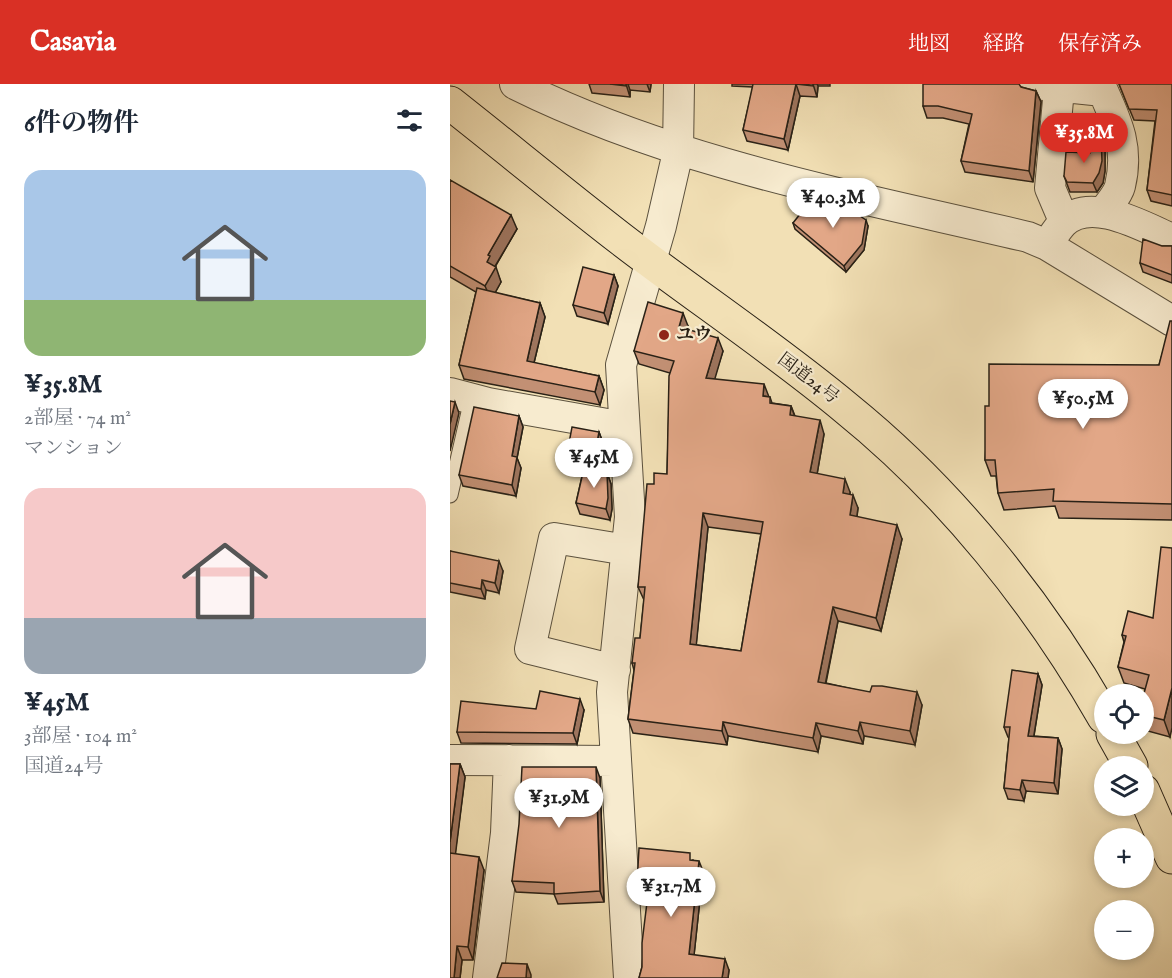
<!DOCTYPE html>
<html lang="ja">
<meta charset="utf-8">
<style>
:root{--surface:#fff;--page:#f2f2f3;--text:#1f2937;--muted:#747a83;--accent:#d93025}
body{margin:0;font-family:"IM FELL English","Noto Serif JP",serif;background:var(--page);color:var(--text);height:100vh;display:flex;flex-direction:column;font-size:22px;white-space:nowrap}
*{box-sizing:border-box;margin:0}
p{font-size:20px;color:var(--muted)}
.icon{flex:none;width:33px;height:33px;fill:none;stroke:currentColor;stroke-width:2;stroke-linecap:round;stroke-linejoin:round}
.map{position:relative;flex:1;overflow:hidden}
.sheet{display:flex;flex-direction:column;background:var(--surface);width:450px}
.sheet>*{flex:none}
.fabs{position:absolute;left:644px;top:600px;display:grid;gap:12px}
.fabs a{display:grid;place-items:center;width:60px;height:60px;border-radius:50%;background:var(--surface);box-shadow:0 3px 9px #0003;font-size:30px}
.price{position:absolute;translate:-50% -51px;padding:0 14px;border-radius:21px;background:#fff;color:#222;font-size:20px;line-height:39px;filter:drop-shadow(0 2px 3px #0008)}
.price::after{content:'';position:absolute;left:50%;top:36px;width:18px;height:14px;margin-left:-9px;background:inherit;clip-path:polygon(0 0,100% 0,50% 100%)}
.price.current{background:var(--accent);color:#fff}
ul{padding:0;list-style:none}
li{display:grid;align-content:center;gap:12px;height:318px;padding:0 24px}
li span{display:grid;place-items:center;height:186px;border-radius:18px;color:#555}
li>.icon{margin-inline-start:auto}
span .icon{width:108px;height:108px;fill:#fffc;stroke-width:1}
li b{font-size:26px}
h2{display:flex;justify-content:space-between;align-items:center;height:72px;padding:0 24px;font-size:26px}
header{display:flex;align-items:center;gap:36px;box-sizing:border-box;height:84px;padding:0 30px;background:var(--accent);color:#fff}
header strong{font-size:28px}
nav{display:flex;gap:33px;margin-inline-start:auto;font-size:21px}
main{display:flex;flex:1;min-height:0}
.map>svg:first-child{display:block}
</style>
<header>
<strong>Casavia</strong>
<nav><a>地図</a><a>経路</a><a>保存済み</a></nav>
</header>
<main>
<section class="sheet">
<h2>6件の物件<svg class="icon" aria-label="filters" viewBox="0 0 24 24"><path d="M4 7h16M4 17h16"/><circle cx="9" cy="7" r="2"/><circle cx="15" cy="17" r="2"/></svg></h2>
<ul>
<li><span style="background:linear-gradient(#a9c7e8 70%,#8fb573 0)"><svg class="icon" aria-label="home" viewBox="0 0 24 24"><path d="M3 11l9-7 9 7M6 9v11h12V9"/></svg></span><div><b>¥35.8M</b><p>2部屋 · 74 m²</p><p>マンション</p></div></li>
<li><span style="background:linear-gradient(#f6c9c9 70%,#9aa5b1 0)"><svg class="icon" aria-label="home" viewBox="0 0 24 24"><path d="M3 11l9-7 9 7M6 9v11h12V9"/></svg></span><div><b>¥45M</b><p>3部屋 · 104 m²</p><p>国道24号</p></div></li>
</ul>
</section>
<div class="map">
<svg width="722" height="894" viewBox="0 0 722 894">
<rect width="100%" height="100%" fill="#f2e0b5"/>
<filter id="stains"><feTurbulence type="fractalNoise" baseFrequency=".00333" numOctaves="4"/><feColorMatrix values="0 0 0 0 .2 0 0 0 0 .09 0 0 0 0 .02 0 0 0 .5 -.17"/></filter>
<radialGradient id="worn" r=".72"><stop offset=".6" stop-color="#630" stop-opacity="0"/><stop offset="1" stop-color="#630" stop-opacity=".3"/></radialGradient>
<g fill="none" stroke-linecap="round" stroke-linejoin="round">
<defs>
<path id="lane" d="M 0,411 L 22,315"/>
<path id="street" d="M 65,0 C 226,80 405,112 578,153 L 597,161 L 722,237
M 585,0 L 653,7 C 668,40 679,65 670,102 C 668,111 658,121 653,129
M 609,5 L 600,104 L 614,137
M 597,161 C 602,154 607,145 613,139 C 640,111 694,143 722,155
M 0,309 L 38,319 L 174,343
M 165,586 L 80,565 L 104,454 L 177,466
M 0,676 L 165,677
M 38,894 L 56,749 L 59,676
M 179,894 L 162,608 L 180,433 L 171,281 L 211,142 L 228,68 L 229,0"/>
<path id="highway" d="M 0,19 C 57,64 113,110 171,155 C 245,212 324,264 396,324 C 500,408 588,518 654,633
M 663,650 L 681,682
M 693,707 L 722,773"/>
</defs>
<use href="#lane" stroke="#5b513e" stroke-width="17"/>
<use href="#street" stroke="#5b513e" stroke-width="32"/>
<use href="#highway" stroke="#292116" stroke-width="35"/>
<use href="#lane" stroke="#f7ebcf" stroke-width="15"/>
<use href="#street" stroke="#f7ebcf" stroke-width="30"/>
<use href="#highway" stroke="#f2e0b5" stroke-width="33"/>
</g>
<path fill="#c29074" stroke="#292116" stroke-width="1.5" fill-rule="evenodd" d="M 139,0 L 201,0 L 200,8 L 180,6 L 180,13 L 142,9 Z
M 282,0 L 380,0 L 380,2 L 368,2 L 367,13 L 350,12 L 338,66 L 297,57 L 293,46 L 303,3 L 282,2 Z
M 669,0 L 722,0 L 722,122 L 701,117 L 697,106 L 705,37 L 684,36 Z
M 571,3 L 586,7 L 591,18 L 583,98 L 515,88 L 511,77 L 519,40 L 493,34 L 477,34 L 473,22 Z
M 651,53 L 655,62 L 655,87 L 653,99 L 647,108 L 620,108 L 614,92 L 640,69 Z
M 0,96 L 67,145 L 45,183 L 51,198 L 45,209 L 90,219 L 95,233 L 84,279 L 149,292 L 154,306 L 150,321 L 14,295 L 9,281 L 26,208 L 0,193 Z
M 343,139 L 418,142 L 414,166 L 396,188 L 345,145 Z
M 712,162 L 722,162 L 722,199 L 693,188 L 690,179 Z
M 164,191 L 168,202 L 158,240 L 127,232 L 123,221 Z
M 722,237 L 722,436 L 609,434 L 605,422 L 554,426 L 548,409 L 546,392 L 541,392 L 535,376 L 539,322 L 709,281 Z
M 238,242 L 238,245 L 273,267 L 264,295 L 320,313 L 322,319 L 341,322 L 345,332 L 374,350 L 367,390 L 400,408 L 400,410 L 408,424 L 407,433 L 452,455 L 431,547 L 388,537 L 376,599 L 472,621 L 465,661 L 414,652 L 413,660 L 371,652 L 368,668 L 278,652 L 277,661 L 183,649 L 178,635 L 184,586 L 182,579 L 190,554 L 194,516 L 188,503 L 204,400 L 217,390 L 220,289 L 189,280 L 184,267 ZM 258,443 L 311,450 L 291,567 L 246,561 Z
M 69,332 L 73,343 L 67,374 L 71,384 L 66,412 L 13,402 L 9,391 Z
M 149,348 L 153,359 L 148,387 L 157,389 L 161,400 L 162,425 L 160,436 L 130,430 L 126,419 L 133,388 L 120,386 L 116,375 Z
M 0,467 L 53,487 L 49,509 L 36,506 L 35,515 L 0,508 Z
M 703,534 L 720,653 L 694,646 L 693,642 L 693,613 L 695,605 L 674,599 L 668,583 L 674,558 L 672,551 Z
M 588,590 L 592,601 L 584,652 L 608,654 L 612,665 L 608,710 L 576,707 L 574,717 L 558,715 L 554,704 L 559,654 L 558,653 L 554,643 Z
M 86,625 L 134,626 L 127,660 L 11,659 L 7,648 Z
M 0,680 L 10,680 L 15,693 L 5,770 L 34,786 L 23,876 L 12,876 L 10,894 L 0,894 Z
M 150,694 L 154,818 L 108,820 L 104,810 L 66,808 L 62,797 Z
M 243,776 L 253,787 L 244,871 L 279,886 L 278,894 L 189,894 L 192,883 L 198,813 L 191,812 L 187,801 Z"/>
<path fill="#9e755e" stroke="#292116" stroke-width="1.5" d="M 176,0 L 178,0 L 180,6 L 180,13 Z
M 197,0 L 201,0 L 200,8 Z
M 346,0 L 350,12 L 338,66 L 334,55 Z
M 363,0 L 367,0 L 368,2 L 367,13 Z
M 586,7 L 591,18 L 583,98 L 579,87 Z
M 651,53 L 655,62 L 655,87 L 653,99 L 647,108 L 643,99 Z
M 61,131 L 67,145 L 44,184 L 46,183 L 51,198 L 41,216 L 35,202 L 38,171 Z
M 416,136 L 418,142 L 414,166 L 396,188 L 394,182 Z
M 164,191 L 168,202 L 158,240 L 154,229 Z
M 90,219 L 95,233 L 81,291 L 77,277 Z
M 233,229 L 238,242 L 234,256 L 229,243 Z
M 268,254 L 273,267 L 261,308 L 256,294 Z
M 149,292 L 154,306 L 150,321 L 145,308 Z
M 314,300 L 319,313 L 313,312 Z
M 5,318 L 9,329 L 0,367 L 0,340 Z
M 341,322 L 346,336 L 340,331 Z
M 69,332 L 73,343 L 67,374 L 71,384 L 66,412 L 62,401 L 62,372 Z
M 370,336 L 374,350 L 365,402 L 360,388 Z
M 149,348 L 153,359 L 147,391 L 143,380 Z
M 157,389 L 161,400 L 162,425 L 160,436 L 156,425 Z
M 395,395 L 400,408 L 398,422 L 393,409 Z
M 403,411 L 408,424 L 405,445 L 400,431 Z
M 253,429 L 258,443 L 245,574 L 240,560 Z
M 447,441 L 452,455 L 431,547 L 426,534 Z
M 49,477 L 53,487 L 49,509 L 45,499 Z
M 32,496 L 36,506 L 35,515 L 31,505 Z
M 383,523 L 388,537 L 373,611 L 368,598 Z
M 588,590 L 592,601 L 582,663 L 578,652 Z
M 722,604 L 722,644 L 720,653 L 714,636 Z
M 467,608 L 472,621 L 465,661 L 460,647 Z
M 130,615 L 134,626 L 127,660 L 123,649 Z
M 273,638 L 278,652 L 277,661 L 272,647 Z
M 410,638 L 414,652 L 413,660 L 408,647 Z
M 366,639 L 371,652 L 368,668 L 363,654 Z
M 608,654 L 612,665 L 608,710 L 604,699 Z
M 10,680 L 15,693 L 4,782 L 0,773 L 0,758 Z
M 146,683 L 150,694 L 154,818 L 150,807 Z
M 572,696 L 576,707 L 574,717 L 570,706 Z
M 29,773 L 34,786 L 23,876 L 18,863 Z
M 249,777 L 253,787 L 243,881 L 239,870 Z
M 7,862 L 12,876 L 10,894 L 4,894 Z
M 275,875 L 279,886 L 278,894 L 272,894 Z
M 77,880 L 81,891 L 81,894 L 76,894 Z"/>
<path fill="#e2a787" stroke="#292116" stroke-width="1.5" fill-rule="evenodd" d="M 160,0 L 176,0 L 176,2 Z
M 303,0 L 363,0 L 363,2 L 346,0 L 334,55 L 293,46 Z
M 473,0 L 569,0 L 571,3 L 586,7 L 579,87 L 511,77 L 522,30 L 488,22 L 473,22 Z
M 669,0 L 722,0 L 722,111 L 697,106 L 707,26 L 679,25 Z
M 640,53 L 651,53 L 652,77 L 649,89 L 643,99 L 617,98 L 614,92 L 616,68 L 640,69 Z
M 0,96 L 61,131 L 38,171 L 40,172 L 37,178 L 46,183 L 35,202 L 0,182 Z
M 362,115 L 398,124 L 416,136 L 412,160 L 394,182 L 343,139 Z
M 693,155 L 712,162 L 722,162 L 722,191 L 690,179 Z
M 133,183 L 164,191 L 154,229 L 123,221 Z
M 27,204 L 90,219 L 77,277 L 149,292 L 145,308 L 9,281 Z
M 198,218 L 233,229 L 229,243 L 268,254 L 256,294 L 314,300 L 313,312 L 320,313 L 320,319 L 341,322 L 340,331 L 370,336 L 360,388 L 395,395 L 393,409 L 403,411 L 400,431 L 447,441 L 426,534 L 383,523 L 368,598 L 420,608 L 422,602 L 432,602 L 467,608 L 460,647 L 410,638 L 408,647 L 366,639 L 363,654 L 273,638 L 272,647 L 178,635 L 185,579 L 182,579 L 185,554 L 190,554 L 195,503 L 188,503 L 197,400 L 204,400 L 204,389 L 217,390 L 219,292 L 224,277 L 184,267 ZM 253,429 L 313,438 L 291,567 L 240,560 Z
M 720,237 L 722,237 L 722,420 L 603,417 L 604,405 L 548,409 L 545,376 L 535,376 L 535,322 L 539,322 L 539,280 L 709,281 Z
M 0,317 L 5,318 L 0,340 Z
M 24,323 L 69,332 L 62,372 L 67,373 L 62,401 L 9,391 Z
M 122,343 L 149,348 L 143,380 L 116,375 Z
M 134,384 L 157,389 L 158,414 L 156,425 L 126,419 Z
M 711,463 L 722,464 L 722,604 L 714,636 L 693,631 L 693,613 L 699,591 L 668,583 L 676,552 L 672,551 L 678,527 L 703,534 Z
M 0,467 L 49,477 L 45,499 L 32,496 L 31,505 L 0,499 Z
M 562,586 L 588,590 L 578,652 L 608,654 L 604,699 L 572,696 L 570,706 L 554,704 L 560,643 L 554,643 Z
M 90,607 L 130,615 L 123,649 L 7,648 L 11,617 L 86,625 Z
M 0,680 L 10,680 L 0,758 Z
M 72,683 L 146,683 L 150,807 L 104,810 L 104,799 L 62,797 L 69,740 Z
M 189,764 L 240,769 L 240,776 L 249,777 L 239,870 L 275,875 L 272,894 L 189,894 L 192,883 L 192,859 L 199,802 L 187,801 Z
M 0,769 L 29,773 L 18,863 L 7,862 L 4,894 L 0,894 Z
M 52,879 L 77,880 L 76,894 L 47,894 Z"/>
<circle fill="#8f2418" stroke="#f7ebcf" stroke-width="2" cx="214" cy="251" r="6"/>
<g text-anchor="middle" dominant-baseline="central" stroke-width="4.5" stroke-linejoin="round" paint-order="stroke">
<g font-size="18" font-weight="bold" fill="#292116" stroke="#f7ebcf" text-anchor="start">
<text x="226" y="251">ユウ</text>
</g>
<g font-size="18" fill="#292116" stroke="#f7ebcf">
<text transform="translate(358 295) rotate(37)">国道24号</text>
</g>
</g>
<rect width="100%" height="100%" filter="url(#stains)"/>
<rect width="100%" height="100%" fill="url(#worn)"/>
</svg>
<div class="fabs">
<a><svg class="icon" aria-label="locate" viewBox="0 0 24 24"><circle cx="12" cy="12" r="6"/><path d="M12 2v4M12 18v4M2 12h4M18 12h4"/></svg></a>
<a><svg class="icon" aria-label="layers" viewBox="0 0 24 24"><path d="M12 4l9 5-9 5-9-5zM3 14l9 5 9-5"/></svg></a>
<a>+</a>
<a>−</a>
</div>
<b class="price current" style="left:634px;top:80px">¥35.8M</b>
<b class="price" style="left:383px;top:145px">¥40.3M</b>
<b class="price" style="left:633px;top:346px">¥50.5M</b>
<b class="price" style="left:144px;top:405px">¥45M</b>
<b class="price" style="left:109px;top:745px">¥31.9M</b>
<b class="price" style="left:221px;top:834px">¥31.7M</b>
</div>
</main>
